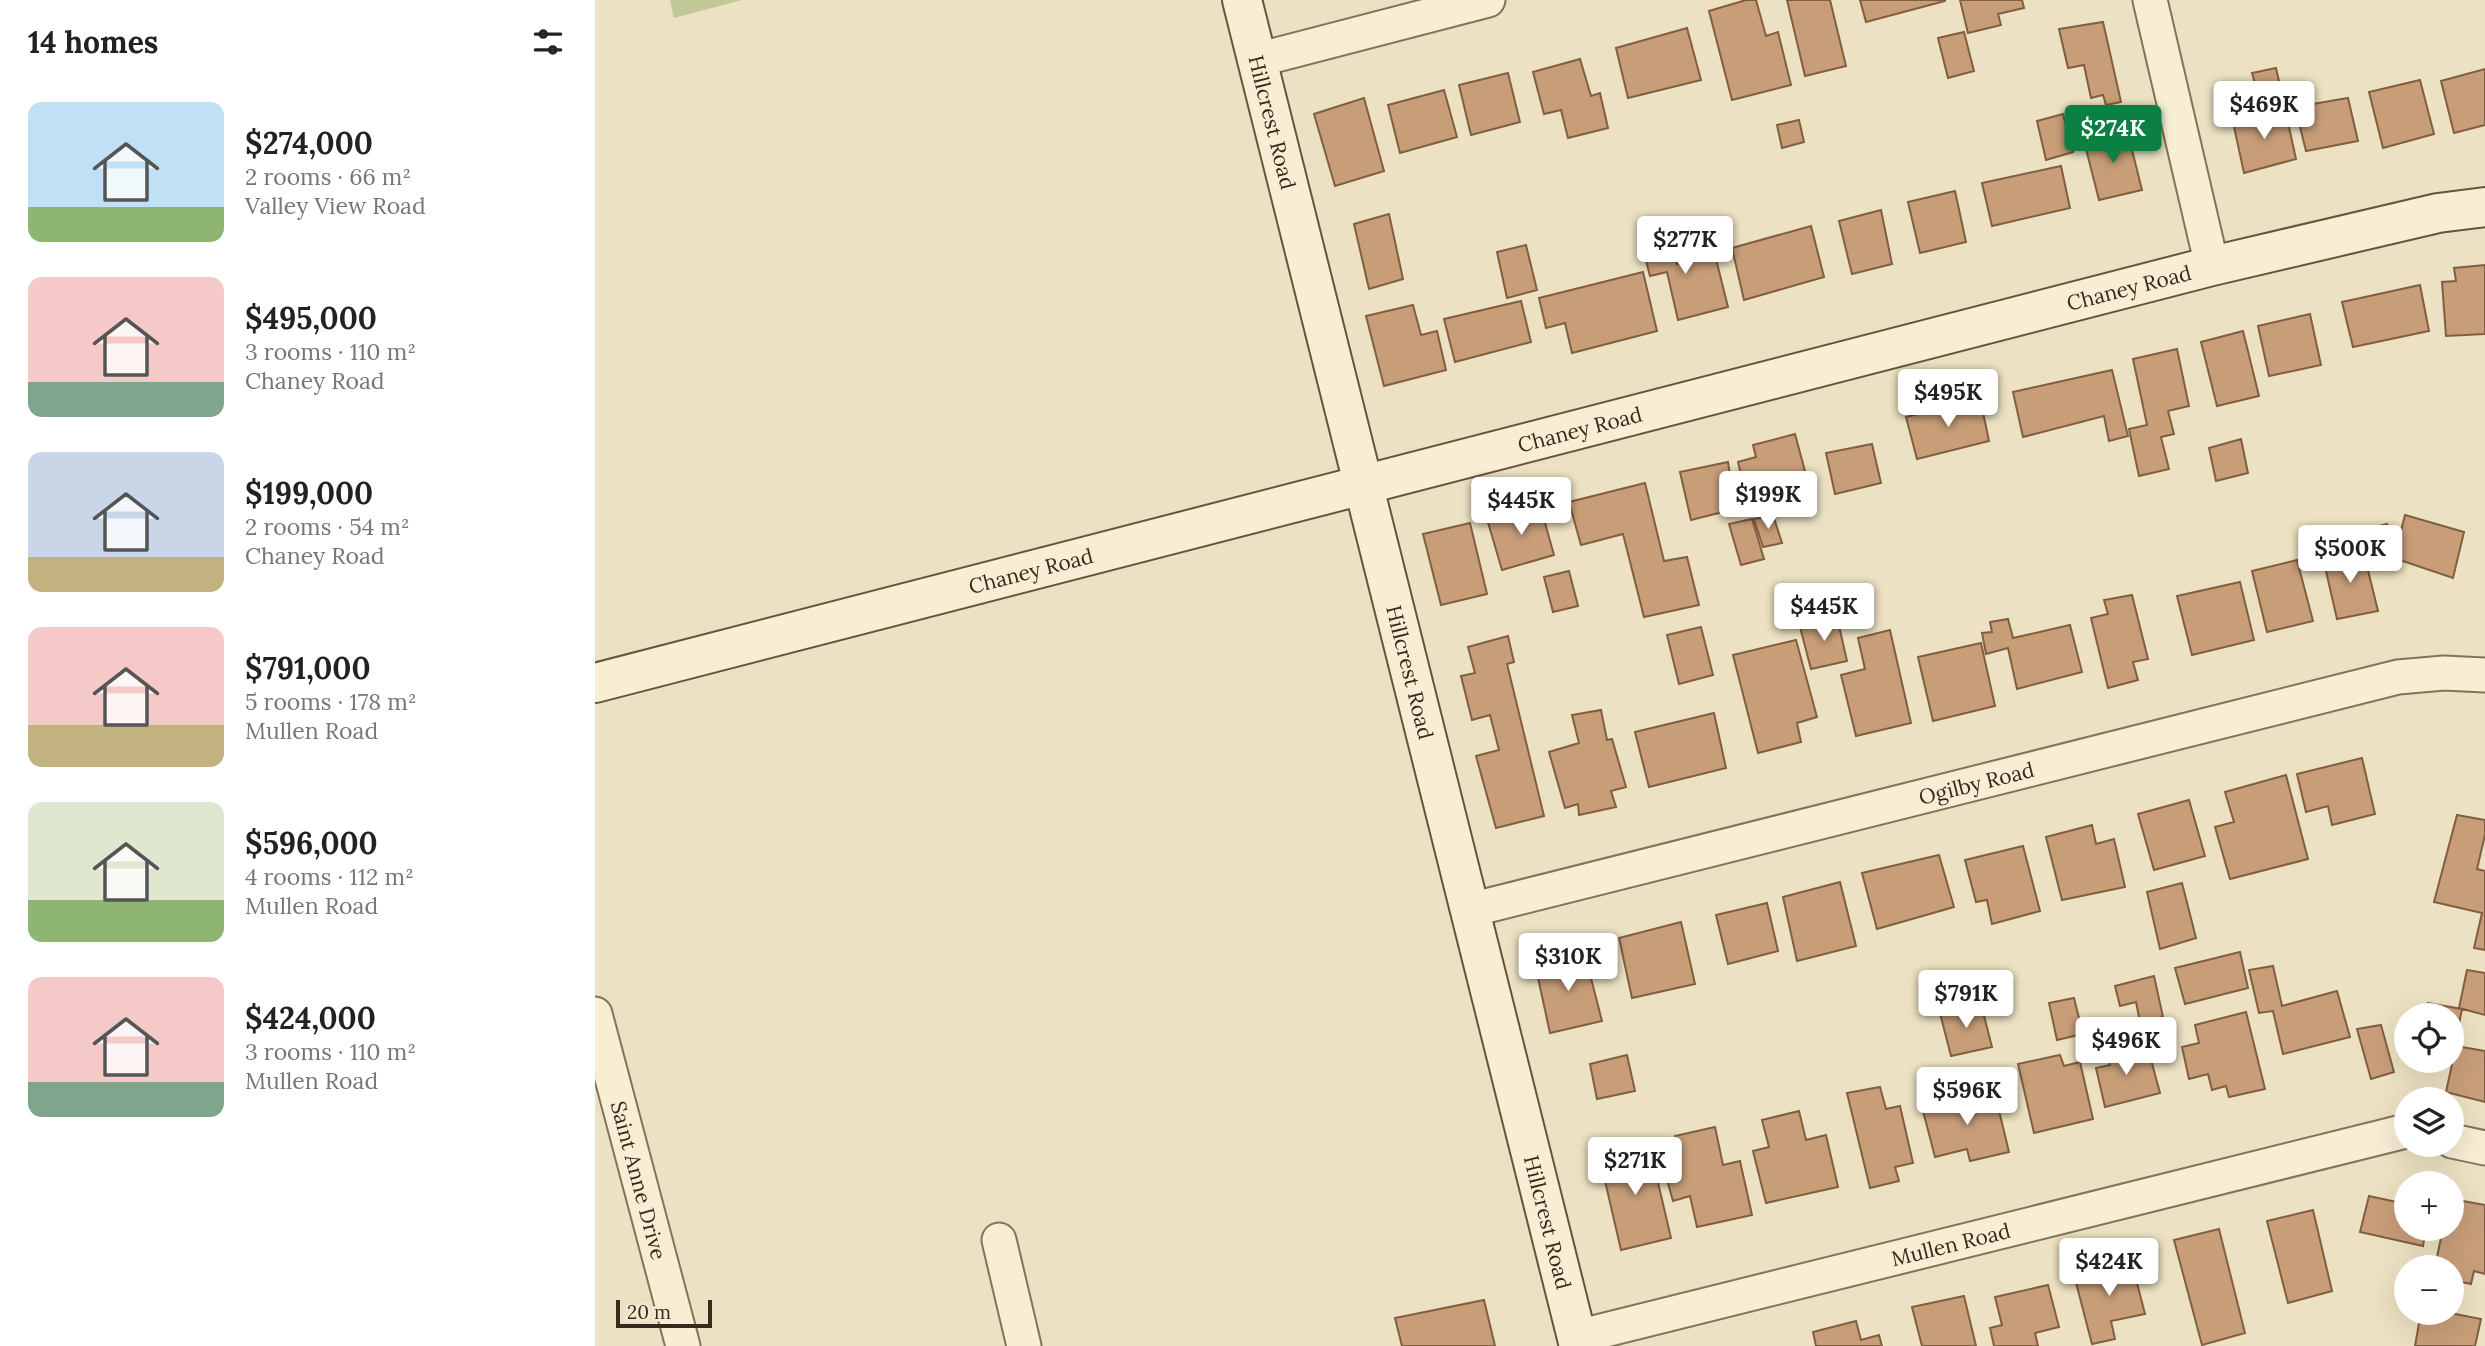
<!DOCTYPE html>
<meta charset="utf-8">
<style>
:root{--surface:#fff;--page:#f6f6f6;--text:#222;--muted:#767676;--accent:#0b8043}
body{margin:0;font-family:Lora,serif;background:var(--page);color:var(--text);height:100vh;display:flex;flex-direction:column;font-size:26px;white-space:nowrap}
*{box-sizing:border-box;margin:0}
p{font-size:23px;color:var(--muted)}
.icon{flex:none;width:38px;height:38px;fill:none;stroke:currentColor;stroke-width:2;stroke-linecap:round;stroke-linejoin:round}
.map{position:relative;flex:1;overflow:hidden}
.sheet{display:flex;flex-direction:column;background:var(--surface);width:595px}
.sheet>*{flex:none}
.tools{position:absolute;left:1799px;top:1003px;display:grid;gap:14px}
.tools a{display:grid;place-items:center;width:70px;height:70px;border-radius:50%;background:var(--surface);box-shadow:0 7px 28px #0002;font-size:35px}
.scale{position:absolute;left:21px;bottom:18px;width:96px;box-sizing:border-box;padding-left:7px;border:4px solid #352a1d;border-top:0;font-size:19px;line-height:24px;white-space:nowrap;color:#352a1d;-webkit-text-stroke:5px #f3ebd1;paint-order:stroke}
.price{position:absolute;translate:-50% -60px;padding:0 16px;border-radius:7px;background:#fff;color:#222;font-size:23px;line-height:46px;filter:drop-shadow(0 2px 4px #0008)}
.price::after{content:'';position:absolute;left:50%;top:42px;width:21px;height:16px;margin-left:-10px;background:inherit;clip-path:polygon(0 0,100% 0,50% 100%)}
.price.active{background:var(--accent);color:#fff}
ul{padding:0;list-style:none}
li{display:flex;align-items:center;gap:21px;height:175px;padding:0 28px}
li span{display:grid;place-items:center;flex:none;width:196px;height:140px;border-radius:14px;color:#555}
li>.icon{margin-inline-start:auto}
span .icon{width:84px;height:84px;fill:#fffc;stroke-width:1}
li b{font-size:30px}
h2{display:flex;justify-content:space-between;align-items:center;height:84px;padding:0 28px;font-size:30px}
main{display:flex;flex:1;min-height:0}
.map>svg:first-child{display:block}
</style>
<main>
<section class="sheet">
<h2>14 homes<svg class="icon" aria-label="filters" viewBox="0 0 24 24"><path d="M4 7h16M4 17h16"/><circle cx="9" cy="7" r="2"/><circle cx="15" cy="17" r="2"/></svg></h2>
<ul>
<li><span style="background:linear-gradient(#bfe0f5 75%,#8fb573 0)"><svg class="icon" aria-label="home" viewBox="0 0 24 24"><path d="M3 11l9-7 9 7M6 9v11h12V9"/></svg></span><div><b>$274,000</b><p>2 rooms · 66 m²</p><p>Valley View Road</p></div></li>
<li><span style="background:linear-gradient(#f6c9c9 75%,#7fa58c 0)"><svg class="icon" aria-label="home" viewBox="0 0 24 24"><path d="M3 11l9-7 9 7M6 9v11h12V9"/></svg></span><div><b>$495,000</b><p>3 rooms · 110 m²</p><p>Chaney Road</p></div></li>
<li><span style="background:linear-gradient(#c9d6e8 75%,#c2b280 0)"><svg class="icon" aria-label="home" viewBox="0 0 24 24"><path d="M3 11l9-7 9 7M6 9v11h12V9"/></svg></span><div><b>$199,000</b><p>2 rooms · 54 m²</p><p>Chaney Road</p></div></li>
<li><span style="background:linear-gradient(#f6c9c9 70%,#c2b280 0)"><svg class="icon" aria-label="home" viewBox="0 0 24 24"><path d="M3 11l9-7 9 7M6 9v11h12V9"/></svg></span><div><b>$791,000</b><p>5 rooms · 178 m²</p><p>Mullen Road</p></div></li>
<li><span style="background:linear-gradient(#dfe7d0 70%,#8fb573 0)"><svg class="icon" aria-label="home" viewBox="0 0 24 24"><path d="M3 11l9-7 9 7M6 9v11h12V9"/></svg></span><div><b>$596,000</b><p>4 rooms · 112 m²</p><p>Mullen Road</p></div></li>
<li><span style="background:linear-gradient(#f6c9c9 75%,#7fa58c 0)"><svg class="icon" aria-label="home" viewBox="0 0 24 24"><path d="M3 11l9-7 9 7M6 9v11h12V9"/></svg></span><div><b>$424,000</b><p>3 rooms · 110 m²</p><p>Mullen Road</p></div></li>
</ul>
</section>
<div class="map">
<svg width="1890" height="1346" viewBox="0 0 1890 1346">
<rect width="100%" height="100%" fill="#ece1c2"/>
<path fill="#c1c996" d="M 75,0 L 147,0 L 79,18 Z"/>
<path fill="#c89e79" stroke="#825e41" stroke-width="2" d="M 1151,0 L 1161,0 L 1171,36 L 1183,32 L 1196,85 L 1137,100 L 1114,11 Z
M 1192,0 L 1235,0 L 1251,66 L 1210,76 Z
M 1265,0 L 1350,0 L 1350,1 L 1271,22 Z
M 1365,0 L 1427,0 L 1429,8 L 1403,14 L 1406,25 L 1373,33 Z
M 1508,22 L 1526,102 L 1511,105 L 1508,95 L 1496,98 L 1489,65 L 1473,68 L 1464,29 Z
M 1092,28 L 1106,80 L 1033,98 L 1021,48 Z
M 1369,32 L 1379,71 L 1353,78 L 1343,38 Z
M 985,59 L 996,96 L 1005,93 L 1013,128 L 973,138 L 966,110 L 949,114 L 938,72 Z
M 1681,68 L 1686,90 L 1663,94 L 1657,73 Z
M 1890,69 L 1890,125 L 1859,133 L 1846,81 Z
M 913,73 L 925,122 L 876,135 L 864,85 Z
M 1825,80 L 1839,134 L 1788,148 L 1774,92 Z
M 849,90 L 862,137 L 805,153 L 793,105 Z
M 769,98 L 789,171 L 740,186 L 719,114 Z
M 1753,98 L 1763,141 L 1711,151 L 1700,107 Z
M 1690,109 L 1701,159 L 1649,173 L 1638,122 Z
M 1468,114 L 1478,152 L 1451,160 L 1442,121 Z
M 1204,120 L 1209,142 L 1187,148 L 1182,125 Z
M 1532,130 L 1547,190 L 1504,200 L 1489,141 Z
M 1466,166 L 1475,208 L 1397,226 L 1387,183 Z
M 1360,191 L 1371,242 L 1325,253 L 1313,202 Z
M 1286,210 L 1297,264 L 1257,274 L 1244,221 Z
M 794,214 L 808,279 L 774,289 L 759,224 Z
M 1216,226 L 1229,277 L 1149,300 L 1137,248 Z
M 1074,227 L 1082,264 L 1120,255 L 1133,307 L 1083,320 L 1072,272 L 1055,276 L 1044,234 Z
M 931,245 L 942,290 L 912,298 L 902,252 Z
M 1890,265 L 1890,334 L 1851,336 L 1847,282 L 1861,281 L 1859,268 Z
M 1048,272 L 1062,331 L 977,353 L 970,323 L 951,328 L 944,298 Z
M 1825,285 L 1834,331 L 1758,347 L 1747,302 Z
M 926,301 L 936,342 L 860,362 L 849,319 Z
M 818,305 L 826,335 L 842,331 L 851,370 L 789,386 L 771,316 Z
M 1715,314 L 1726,365 L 1674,376 L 1663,326 Z
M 1648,331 L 1664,396 L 1622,406 L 1606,342 Z
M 1582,349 L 1594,406 L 1573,411 L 1579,434 L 1566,437 L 1574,469 L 1544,476 L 1534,429 L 1552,425 L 1538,359 Z
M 1517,370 L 1533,436 L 1514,441 L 1509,416 L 1428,437 L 1418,392 Z
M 1385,398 L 1394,441 L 1322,459 L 1311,417 Z
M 1200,434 L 1214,486 L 1170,498 L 1166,478 L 1148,484 L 1143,462 L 1161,457 L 1158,445 Z
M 1646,439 L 1653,473 L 1621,481 L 1614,448 Z
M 1277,444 L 1286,483 L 1240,494 L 1231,453 Z
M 1133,462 L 1140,509 L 1096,520 L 1085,472 Z
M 1050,483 L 1069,561 L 1092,557 L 1104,605 L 1049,617 L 1028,534 L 986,545 L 974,502 Z
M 945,505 L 959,555 L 907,570 L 892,519 Z
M 1178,515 L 1187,543 L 1168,547 L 1159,519 Z
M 1810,515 L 1869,532 L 1858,578 L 1799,558 Z
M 1157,519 L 1169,559 L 1146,565 L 1134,524 Z
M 875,523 L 892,594 L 846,605 L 828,534 Z
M 1792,524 L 1800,561 L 1775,569 L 1764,531 Z
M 1768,550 L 1783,611 L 1742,619 L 1728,558 Z
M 1702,560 L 1718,621 L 1672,632 L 1657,571 Z
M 974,571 L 983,606 L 958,612 L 949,577 Z
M 1645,582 L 1659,640 L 1597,655 L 1582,596 Z
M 1537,595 L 1553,659 L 1538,662 L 1543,680 L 1513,688 L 1496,618 L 1513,614 L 1509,600 Z
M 1242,617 L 1252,661 L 1216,669 L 1205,627 Z
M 1413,619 L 1418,638 L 1475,625 L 1487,672 L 1422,689 L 1413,648 L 1391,654 L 1387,633 L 1397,632 L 1395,622 Z
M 1106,627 L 1118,675 L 1084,684 L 1072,635 Z
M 1295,630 L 1316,723 L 1261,736 L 1246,675 L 1270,669 L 1263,638 Z
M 913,636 L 919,662 L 912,664 L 949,816 L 901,828 L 881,756 L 904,750 L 895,715 L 877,720 L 866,676 L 880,673 L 873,647 Z
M 1201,640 L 1222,717 L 1202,723 L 1206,742 L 1163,753 L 1138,655 Z
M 1386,643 L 1400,706 L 1338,721 L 1323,657 Z
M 1006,710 L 1012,740 L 1017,739 L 1031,787 L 1016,791 L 1021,807 L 984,815 L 983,804 L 970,808 L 954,752 L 984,743 L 977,715 Z
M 1119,713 L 1131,768 L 1054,787 L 1040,732 Z
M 1767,758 L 1780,814 L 1737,825 L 1733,806 L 1711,812 L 1702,774 Z
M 1691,775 L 1713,859 L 1635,879 L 1620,827 L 1639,822 L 1630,792 Z
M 1594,800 L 1610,856 L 1559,870 L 1543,814 Z
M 1862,815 L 1890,820 L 1890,835 L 1882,869 L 1890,871 L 1890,950 L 1879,948 L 1887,913 L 1839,902 Z
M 1497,825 L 1501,844 L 1519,839 L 1530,887 L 1467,900 L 1451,837 Z
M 1428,846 L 1445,911 L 1397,924 L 1392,900 L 1381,902 L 1370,860 Z
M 1344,855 L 1359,907 L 1282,929 L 1267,873 Z
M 1245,882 L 1261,946 L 1202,961 L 1188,897 Z
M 1587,883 L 1601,938 L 1565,949 L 1552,892 Z
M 1172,903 L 1183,951 L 1133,964 L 1121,915 Z
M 1086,922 L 1100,984 L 1037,998 L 1024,938 Z
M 989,951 L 1007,1021 L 955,1033 L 940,964 Z
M 1645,952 L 1653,988 L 1590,1004 L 1580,968 Z
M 1678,966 L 1687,1006 L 1742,991 L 1755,1037 L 1688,1054 L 1678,1011 L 1664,1013 L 1654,970 Z
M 1872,970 L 1890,973 L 1890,1015 L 1864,1008 Z
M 1559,976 L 1568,1017 L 1545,1022 L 1541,1002 L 1525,1006 L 1520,986 Z
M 1479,998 L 1488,1034 L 1462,1040 L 1454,1003 Z
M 1833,1003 L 1867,1009 L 1860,1044 L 1857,1043 L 1857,1015 L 1831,1015 Z
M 1386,1004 L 1397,1047 L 1356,1056 L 1345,1013 Z
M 1651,1012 L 1670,1089 L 1634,1097 L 1631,1086 L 1617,1090 L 1613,1074 L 1594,1079 L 1587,1047 L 1604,1043 L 1600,1025 Z
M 1786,1025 L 1799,1072 L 1776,1079 L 1762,1029 Z
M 1533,1044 L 1537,1060 L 1555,1056 L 1565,1093 L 1510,1107 L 1501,1068 L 1515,1065 L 1511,1049 Z
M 1861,1046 L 1890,1051 L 1890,1102 L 1851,1092 Z
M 1032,1055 L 1040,1091 L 1002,1099 L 995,1064 Z
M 1465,1055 L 1469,1066 L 1485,1062 L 1498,1119 L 1439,1133 L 1423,1064 Z
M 1285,1087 L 1291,1109 L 1305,1106 L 1318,1163 L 1300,1167 L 1304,1181 L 1275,1188 L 1252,1093 Z
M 1399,1090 L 1414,1152 L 1375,1161 L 1372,1149 L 1340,1157 L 1327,1107 Z
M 1204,1111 L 1211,1140 L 1231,1135 L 1243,1187 L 1171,1203 L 1158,1151 L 1174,1147 L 1167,1120 Z
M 1120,1127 L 1128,1165 L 1145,1161 L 1157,1215 L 1102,1227 L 1095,1196 L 1078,1201 L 1067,1162 L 1085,1158 L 1080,1136 Z
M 1054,1144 L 1076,1238 L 1026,1250 L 1004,1155 Z
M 1774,1196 L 1811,1204 L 1811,1228 L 1831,1228 L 1828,1246 L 1765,1232 Z
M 1857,1199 L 1890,1205 L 1890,1274 L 1879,1271 L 1876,1284 L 1857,1280 L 1857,1267 L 1840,1267 L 1848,1228 L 1857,1228 Z
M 1718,1210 L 1737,1291 L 1693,1303 L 1672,1221 Z
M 1624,1229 L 1650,1333 L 1607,1345 L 1579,1240 Z
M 1536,1260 L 1550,1314 L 1516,1321 L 1520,1339 L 1497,1344 L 1479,1275 Z
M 1453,1285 L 1464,1327 L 1440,1333 L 1443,1346 L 1399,1346 L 1395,1328 L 1407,1325 L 1400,1297 Z
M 1369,1296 L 1381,1346 L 1327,1346 L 1317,1307 Z
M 889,1300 L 900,1346 L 807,1346 L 800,1318 Z
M 1826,1312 L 1850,1312 L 1886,1319 L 1880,1346 L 1820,1346 Z
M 1261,1321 L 1266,1340 L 1284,1335 L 1287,1346 L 1221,1346 L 1218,1332 Z"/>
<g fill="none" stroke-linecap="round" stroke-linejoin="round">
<defs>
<g id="street">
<path d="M 1555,0 L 1617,266"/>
<path d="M 662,60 L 893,0"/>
<path id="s1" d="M 875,910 L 1803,677 L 1849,673 L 1890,675"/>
<path id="s2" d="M 0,1014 L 88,1346"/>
<path d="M 1857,1141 L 1890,1148"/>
<path d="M 404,1240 L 429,1346"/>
<path id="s3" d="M 982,1337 L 1811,1131"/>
</g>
<g id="secondary">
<path id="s4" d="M 647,0 L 984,1346"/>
<path id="s5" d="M 0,683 L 1617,266 L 1843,213 L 1890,207"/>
</g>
</defs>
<use href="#street" stroke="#84735a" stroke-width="37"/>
<use href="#secondary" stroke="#66543d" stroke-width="42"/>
<use href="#street" stroke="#f7eed4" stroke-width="33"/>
<use href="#secondary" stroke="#f7eed4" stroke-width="38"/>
</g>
<g text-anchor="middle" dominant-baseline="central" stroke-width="7" stroke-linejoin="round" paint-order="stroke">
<g font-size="21" fill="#352a1d" stroke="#f3ebd1">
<text stroke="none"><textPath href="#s4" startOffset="126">Hillcrest Road</textPath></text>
<text stroke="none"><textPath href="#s5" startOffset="1584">Chaney Road</textPath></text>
<text stroke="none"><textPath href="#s5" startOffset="1017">Chaney Road</textPath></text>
<text stroke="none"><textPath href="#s5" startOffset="450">Chaney Road</textPath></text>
<text stroke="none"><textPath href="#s4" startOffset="693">Hillcrest Road</textPath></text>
<text stroke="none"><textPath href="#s1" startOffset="522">Ogilby Road</textPath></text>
<text stroke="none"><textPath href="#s2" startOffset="172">Saint Anne Drive</textPath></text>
<text stroke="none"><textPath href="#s4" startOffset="1260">Hillcrest Road</textPath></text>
<text stroke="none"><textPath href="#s3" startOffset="385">Mullen Road</textPath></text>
</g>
</g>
</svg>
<div class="tools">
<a><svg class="icon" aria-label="locate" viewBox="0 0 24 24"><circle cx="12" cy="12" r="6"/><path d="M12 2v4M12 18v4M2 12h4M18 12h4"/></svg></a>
<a><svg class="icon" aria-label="layers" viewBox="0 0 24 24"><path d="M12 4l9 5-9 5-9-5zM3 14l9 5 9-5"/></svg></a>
<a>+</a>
<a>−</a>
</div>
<div class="scale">20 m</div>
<b class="price" style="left:1669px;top:141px">$469K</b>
<b class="price active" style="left:1518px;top:165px">$274K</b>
<b class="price" style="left:1090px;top:276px">$277K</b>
<b class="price" style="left:1353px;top:429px">$495K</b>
<b class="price" style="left:1173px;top:531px">$199K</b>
<b class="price" style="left:926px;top:537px">$445K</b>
<b class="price" style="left:1755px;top:585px">$500K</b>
<b class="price" style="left:1229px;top:643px">$445K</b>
<b class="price" style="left:973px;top:993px">$310K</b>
<b class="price" style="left:1371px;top:1030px">$791K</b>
<b class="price" style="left:1531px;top:1077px">$496K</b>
<b class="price" style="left:1372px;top:1127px">$596K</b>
<b class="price" style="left:1040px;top:1197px">$271K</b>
<b class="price" style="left:1514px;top:1298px">$424K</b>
</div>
</main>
